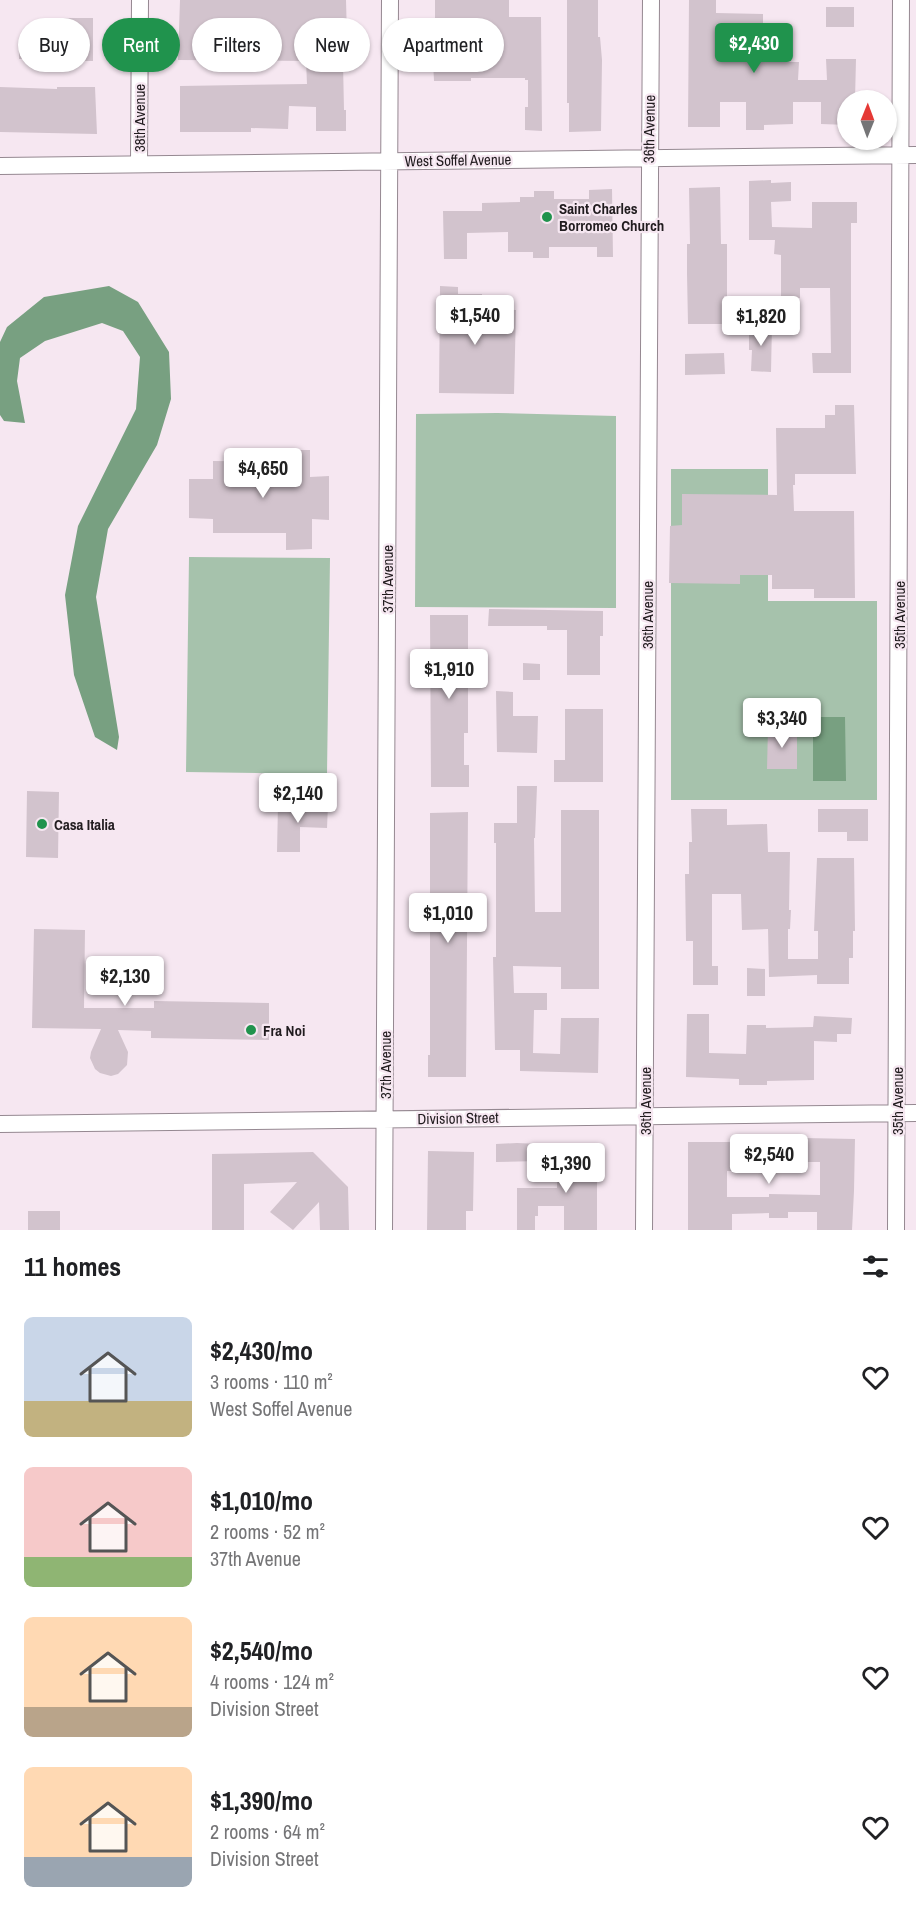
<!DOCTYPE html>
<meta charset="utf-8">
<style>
:root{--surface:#fff;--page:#f6f6f6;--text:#202124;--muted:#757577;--accent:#20934d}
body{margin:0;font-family:"Archivo Narrow",sans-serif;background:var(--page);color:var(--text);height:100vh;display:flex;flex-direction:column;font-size:22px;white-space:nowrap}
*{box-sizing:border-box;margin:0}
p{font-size:20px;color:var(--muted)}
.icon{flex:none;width:33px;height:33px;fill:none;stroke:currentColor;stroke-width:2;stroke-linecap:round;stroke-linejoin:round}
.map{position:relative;height:1230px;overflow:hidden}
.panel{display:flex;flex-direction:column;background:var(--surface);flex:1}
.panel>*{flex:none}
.hud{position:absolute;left:18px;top:18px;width:600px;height:54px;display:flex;gap:12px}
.needle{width:39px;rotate:1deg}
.buttons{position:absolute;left:837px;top:90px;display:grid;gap:12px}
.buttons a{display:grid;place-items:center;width:60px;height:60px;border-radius:50%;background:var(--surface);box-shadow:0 2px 4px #0004;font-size:30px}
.price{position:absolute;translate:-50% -51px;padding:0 14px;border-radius:6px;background:#fff;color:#222;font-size:20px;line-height:39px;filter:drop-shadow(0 2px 3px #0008)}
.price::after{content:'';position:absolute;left:50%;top:36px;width:18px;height:14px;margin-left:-9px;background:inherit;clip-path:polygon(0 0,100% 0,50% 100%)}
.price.current{background:var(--accent);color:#fff}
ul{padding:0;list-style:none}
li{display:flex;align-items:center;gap:18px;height:150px;padding:0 24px}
li span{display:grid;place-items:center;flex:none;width:168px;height:120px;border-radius:9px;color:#555}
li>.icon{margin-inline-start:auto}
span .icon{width:72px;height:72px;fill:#fffc;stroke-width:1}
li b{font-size:26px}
h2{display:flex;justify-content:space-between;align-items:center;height:72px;padding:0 24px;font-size:26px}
.pill{padding:0 21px;border-radius:27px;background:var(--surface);box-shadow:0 2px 4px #0004;font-size:21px;line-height:54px}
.pill.current{background:var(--accent);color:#fff}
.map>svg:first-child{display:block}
</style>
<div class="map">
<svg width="916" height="1230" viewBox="0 0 916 1230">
<rect width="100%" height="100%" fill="#f6e7f1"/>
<path fill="#a6c2ac" d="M 497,413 L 616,416 L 616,608 L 415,607 L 416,414 Z
M 671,469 L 768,469 L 768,601 L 877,601 L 877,800 L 671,800 Z
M 189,557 L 330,558 L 327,774 L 186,772 Z"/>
<path fill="#78a081" d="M 109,286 L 138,302 L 169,352 L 171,399 L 157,445 L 108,529 L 96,597 L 119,737 L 117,750 L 95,737 L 74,675 L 65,595 L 78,526 L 136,409 L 140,357 L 123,331 L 102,323 L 45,341 L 20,358 L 17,381 L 25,423 L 4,421 L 0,415 L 0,342 L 7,327 L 44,297 Z
M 813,717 L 845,717 L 846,781 L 813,781 Z"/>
<path fill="#d2c3cd" d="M 180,0 L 346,0 L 347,36 L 345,36 L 345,63 L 343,63 L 344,110 L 346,110 L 346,131 L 316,131 L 316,107 L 289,106 L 288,129 L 251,128 L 251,132 L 180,132 L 180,86 L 307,84 L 306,61 L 178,60 Z
M 435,0 L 509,0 L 509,17 L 541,17 L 542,131 L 525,130 L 525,107 L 528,107 L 528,80 L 525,80 L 525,78 L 471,78 L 471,81 L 434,81 L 433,61 L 435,61 Z
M 567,0 L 598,0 L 598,37 L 600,37 L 602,60 L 601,131 L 569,132 L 569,103 L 567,103 Z
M 689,0 L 716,0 L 716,13 L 763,14 L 763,62 L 799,62 L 798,80 L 827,80 L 826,59 L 856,59 L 855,100 L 848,100 L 848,125 L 821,124 L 821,102 L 793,102 L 793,124 L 764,125 L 764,130 L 746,130 L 746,102 L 720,102 L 720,127 L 688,127 Z
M 826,7 L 854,7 L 854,27 L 826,27 Z
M 60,18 L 93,18 L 93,61 L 63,61 Z
M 19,41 L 36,41 L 36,59 L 19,59 Z
M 0,87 L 57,89 L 57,87 L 95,87 L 97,134 L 0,132 Z
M 771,180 L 771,183 L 791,182 L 791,201 L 771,202 L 772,227 L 812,228 L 812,202 L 857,202 L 857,223 L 851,223 L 851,373 L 813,373 L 812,353 L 831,353 L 830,288 L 800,288 L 800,298 L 796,298 L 796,332 L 776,332 L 776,302 L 781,302 L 781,255 L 774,254 L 775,240 L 749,240 L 749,181 Z
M 720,187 L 721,244 L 727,244 L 727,296 L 724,296 L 724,324 L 688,324 L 687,274 L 687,244 L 690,244 L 689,188 Z
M 612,189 L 613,257 L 597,257 L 597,247 L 549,247 L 549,258 L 533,258 L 533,252 L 508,252 L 508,232 L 467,233 L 467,259 L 444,259 L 443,211 L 482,211 L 482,203 L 520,202 L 520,197 L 534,197 L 534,191 L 554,191 L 554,199 L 589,199 L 589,190 Z
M 440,286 L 458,287 L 458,294 L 482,294 L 482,309 L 516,310 L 514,394 L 439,393 Z
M 749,324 L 772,324 L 771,372 L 751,371 L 752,350 L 749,350 Z
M 724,353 L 725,374 L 685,375 L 685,354 Z
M 835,405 L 854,405 L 856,474 L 795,474 L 795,485 L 793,485 L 794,511 L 854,511 L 855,598 L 814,598 L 814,589 L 772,589 L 772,575 L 740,575 L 740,584 L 669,583 L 670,526 L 682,525 L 682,494 L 777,495 L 776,428 L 825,428 L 825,415 L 835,415 Z
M 293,450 L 310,450 L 310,477 L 329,476 L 329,520 L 312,519 L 312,549 L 286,550 L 286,533 L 213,533 L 213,519 L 189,518 L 189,479 L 213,479 L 213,461 L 293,462 Z
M 489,609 L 603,611 L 603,636 L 600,636 L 600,675 L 567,675 L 567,630 L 547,630 L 547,626 L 488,626 Z
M 430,615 L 468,615 L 468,733 L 464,733 L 464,765 L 469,765 L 469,787 L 431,787 Z
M 523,663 L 540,664 L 540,680 L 523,680 Z
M 496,691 L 513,692 L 513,716 L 538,716 L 537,753 L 497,752 Z
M 565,709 L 603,709 L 603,782 L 554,782 L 554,760 L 565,760 Z
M 768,728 L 797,728 L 797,769 L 767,769 Z
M 517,786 L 537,786 L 535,838 L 534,838 L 535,912 L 561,912 L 561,810 L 599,810 L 599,989 L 561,989 L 561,967 L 513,966 L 514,993 L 547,993 L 547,1010 L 534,1010 L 533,1053 L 560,1054 L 561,1018 L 599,1018 L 598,1073 L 520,1071 L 520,1050 L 495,1050 L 493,957 L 496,957 L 496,843 L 494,843 L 494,823 L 517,823 Z
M 27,791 L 59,792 L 58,858 L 26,857 Z
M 278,804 L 328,805 L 327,828 L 300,827 L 300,852 L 277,852 Z
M 691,809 L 727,809 L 727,825 L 767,824 L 768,852 L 790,852 L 789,910 L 791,910 L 790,929 L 788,929 L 788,959 L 818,959 L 818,931 L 814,931 L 817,858 L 854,858 L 855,931 L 853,931 L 853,958 L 849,958 L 849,984 L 817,984 L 817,975 L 769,977 L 768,929 L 742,930 L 741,894 L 712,894 L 712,966 L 718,966 L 718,985 L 693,985 L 693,941 L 686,941 L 685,874 L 689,874 L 689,842 L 692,842 Z
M 818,809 L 868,809 L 868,841 L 847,841 L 847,832 L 818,832 Z
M 468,812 L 466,1077 L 428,1077 L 428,1055 L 430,1055 L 430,813 Z
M 34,929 L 85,930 L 84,1008 L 154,1008 L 154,1001 L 269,1003 L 269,1040 L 151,1038 L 151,1031 L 118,1030 L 128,1052 L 127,1065 L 118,1074 L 111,1076 L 100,1073 L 95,1069 L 90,1058 L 91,1052 L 101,1029 L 32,1028 Z
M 747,968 L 765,969 L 765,996 L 747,996 Z
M 687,1014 L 709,1014 L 709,1053 L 746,1054 L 747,1025 L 766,1025 L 766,1028 L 813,1027 L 814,1016 L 852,1018 L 851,1034 L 837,1034 L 837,1042 L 814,1041 L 814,1080 L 767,1081 L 767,1085 L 739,1085 L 739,1079 L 686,1077 Z
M 804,1138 L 855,1139 L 854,1191 L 852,1230 L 817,1230 L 817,1212 L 788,1212 L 788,1218 L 769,1218 L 769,1213 L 732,1214 L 732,1230 L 688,1230 L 688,1142 L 735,1142 L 735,1150 L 766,1149 L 766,1171 L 727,1171 L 727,1197 L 769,1197 L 769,1194 L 820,1195 L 820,1162 L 803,1162 Z
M 517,1143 L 540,1144 L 539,1161 L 496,1162 L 496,1144 Z
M 428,1151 L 474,1152 L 473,1211 L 466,1211 L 466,1230 L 427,1230 Z
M 313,1152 L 348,1187 L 349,1230 L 320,1230 L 319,1202 L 293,1230 L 270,1212 L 297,1182 L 244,1184 L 244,1230 L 212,1230 L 212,1154 Z
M 558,1152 L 602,1153 L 601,1171 L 597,1171 L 597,1230 L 564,1230 L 564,1206 L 538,1206 L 538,1216 L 535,1216 L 535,1230 L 517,1230 L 517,1188 L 557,1188 Z
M 28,1211 L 60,1211 L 60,1230 L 28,1230 Z"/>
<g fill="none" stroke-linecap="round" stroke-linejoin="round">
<defs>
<path id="street" d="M 139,164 L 140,0
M 0,166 L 916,155
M 0,1124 L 916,1113
M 384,1230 L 390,0
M 644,1230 L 651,0
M 896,1230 L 901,0"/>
</defs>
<use href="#street" stroke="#958891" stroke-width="18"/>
<use href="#street" stroke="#fff" stroke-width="16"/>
</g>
<g fill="#20934d" stroke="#f6e7f1" stroke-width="2">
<circle cx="547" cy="217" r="6"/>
<circle cx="42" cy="824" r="6"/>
<circle cx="251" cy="1030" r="6"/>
</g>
<g text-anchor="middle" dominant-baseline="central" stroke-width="4.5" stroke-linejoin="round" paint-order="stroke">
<g font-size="15" fill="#211c1f" stroke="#f6e7f1">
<text transform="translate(139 118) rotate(-90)">38th Avenue</text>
<text transform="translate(649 129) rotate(-89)">36th Avenue</text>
<text transform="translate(458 160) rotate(-1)">West Soffel Avenue</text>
<text transform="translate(387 579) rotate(-90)">37th Avenue</text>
<text transform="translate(647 615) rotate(-90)">36th Avenue</text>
<text transform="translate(899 615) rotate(-90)">35th Avenue</text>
<text transform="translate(385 1065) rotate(-90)">37th Avenue</text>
<text transform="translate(645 1101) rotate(-90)">36th Avenue</text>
<text transform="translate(897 1101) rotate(-90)">35th Avenue</text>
<text transform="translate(458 1118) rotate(-1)">Division Street</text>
</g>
<g font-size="15" font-weight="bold" fill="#211c1f" stroke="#f6e7f1" text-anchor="start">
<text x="559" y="208">Saint Charles<tspan x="559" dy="17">Borromeo Church</tspan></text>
<text x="54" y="824">Casa Italia</text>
<text x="263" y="1030">Fra Noi</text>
</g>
</g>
</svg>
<div class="buttons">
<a><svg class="needle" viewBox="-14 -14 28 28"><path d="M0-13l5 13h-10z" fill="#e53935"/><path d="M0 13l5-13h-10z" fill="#757577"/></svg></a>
</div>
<b class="price current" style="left:754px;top:74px">$2,430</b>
<b class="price" style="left:475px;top:346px">$1,540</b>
<b class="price" style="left:761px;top:347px">$1,820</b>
<b class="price" style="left:263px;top:499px">$4,650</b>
<b class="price" style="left:449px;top:700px">$1,910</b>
<b class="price" style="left:782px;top:749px">$3,340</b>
<b class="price" style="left:298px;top:824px">$2,140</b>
<b class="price" style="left:448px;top:944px">$1,010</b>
<b class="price" style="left:125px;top:1007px">$2,130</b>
<b class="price" style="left:769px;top:1185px">$2,540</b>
<b class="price" style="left:566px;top:1194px">$1,390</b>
<div class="hud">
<a class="pill">Buy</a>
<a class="pill current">Rent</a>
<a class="pill">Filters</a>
<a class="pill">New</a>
<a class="pill">Apartment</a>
</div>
</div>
<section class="panel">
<h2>11 homes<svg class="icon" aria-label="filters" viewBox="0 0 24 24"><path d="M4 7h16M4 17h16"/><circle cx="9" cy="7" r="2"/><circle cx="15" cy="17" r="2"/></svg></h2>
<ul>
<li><span style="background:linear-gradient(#c9d6e8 70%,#c2b280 0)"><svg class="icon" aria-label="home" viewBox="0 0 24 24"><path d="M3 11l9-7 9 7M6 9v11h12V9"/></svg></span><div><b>$2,430/mo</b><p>3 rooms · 110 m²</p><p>West Soffel Avenue</p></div><svg class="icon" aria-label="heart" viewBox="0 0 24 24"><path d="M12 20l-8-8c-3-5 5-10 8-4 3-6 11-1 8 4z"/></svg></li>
<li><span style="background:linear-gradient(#f6c9c9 75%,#8fb573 0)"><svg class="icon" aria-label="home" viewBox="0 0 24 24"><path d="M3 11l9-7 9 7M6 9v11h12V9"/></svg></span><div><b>$1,010/mo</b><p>2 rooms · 52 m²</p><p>37th Avenue</p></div><svg class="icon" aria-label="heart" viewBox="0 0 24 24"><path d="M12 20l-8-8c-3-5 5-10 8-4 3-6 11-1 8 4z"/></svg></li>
<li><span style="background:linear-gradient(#ffd9b3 75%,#b9a48a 0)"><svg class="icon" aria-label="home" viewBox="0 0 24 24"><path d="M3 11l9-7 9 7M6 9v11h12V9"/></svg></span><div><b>$2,540/mo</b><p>4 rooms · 124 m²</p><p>Division Street</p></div><svg class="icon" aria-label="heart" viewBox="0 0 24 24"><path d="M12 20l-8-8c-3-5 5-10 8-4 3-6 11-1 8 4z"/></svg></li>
<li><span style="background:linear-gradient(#ffd9b3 75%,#9aa5b1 0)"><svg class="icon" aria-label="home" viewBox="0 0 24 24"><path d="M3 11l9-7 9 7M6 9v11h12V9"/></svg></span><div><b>$1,390/mo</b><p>2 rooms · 64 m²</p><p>Division Street</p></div><svg class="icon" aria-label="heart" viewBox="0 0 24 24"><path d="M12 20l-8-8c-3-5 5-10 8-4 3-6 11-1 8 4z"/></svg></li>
</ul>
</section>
